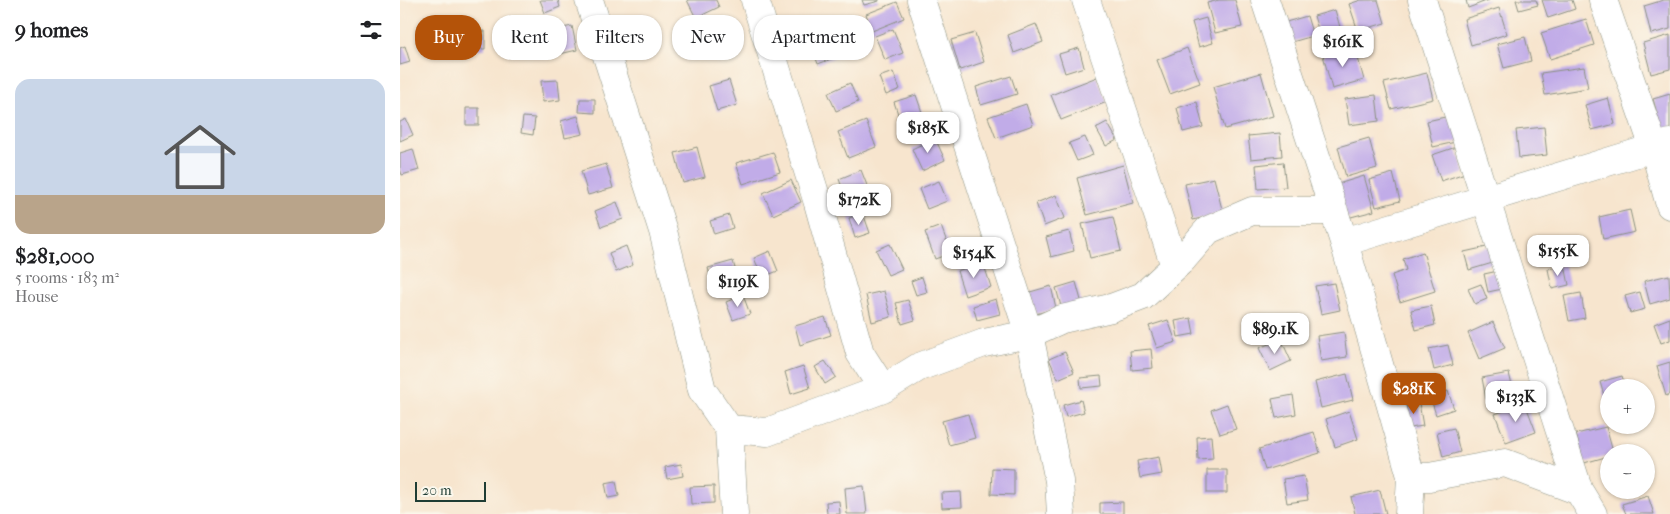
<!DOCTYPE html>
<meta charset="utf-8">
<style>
:root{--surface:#fff;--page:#f2f2f2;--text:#202124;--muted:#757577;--accent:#b45309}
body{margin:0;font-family:"IM FELL French Canon",serif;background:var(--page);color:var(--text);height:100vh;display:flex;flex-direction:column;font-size:19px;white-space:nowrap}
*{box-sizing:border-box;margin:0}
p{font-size:16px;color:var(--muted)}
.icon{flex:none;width:28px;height:28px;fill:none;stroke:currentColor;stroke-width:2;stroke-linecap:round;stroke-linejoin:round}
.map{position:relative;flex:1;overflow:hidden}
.sheet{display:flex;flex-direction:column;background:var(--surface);width:400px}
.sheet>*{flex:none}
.hud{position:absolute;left:15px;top:15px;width:475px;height:45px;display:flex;gap:10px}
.tools{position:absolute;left:1200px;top:379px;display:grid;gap:10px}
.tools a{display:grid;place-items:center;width:55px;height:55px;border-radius:50%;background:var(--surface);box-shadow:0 1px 4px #0004;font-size:25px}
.scale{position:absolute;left:15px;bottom:12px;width:71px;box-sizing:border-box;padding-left:5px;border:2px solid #1f3d34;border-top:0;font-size:14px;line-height:18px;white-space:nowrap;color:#1f3d34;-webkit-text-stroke:4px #fbf7ec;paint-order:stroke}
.price{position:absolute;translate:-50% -42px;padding:0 11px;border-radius:10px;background:#fff;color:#222;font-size:16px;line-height:32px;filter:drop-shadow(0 1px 2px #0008)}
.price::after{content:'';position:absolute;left:50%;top:30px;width:15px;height:11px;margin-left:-8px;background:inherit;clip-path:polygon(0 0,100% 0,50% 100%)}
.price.selected{background:var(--accent);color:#fff}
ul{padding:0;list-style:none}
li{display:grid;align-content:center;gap:10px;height:265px;padding:0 15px}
li span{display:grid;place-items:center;height:155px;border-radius:15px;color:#555}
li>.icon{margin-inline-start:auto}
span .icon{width:90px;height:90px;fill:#fffc;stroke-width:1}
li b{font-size:21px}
h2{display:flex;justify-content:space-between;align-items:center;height:60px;padding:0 15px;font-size:21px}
.pill{padding:0 18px;border-radius:20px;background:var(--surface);box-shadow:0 1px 4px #0004;font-size:18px;line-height:45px}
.pill.selected{background:var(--accent);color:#fff}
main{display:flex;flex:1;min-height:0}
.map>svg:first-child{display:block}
</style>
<main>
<section class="sheet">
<h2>9 homes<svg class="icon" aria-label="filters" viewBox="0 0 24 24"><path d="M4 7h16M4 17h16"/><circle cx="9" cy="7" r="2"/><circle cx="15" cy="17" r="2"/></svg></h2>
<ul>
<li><span style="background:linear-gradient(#c9d6e8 75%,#b9a48a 0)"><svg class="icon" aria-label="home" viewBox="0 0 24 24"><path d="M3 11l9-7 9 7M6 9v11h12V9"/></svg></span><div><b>$281,000</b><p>5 rooms · 183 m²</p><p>House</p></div></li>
</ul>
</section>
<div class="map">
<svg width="1270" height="514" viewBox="0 0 1270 514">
<rect width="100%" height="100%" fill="#fbf7ec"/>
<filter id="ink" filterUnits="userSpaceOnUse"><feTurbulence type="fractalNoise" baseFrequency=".02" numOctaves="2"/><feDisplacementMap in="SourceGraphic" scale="10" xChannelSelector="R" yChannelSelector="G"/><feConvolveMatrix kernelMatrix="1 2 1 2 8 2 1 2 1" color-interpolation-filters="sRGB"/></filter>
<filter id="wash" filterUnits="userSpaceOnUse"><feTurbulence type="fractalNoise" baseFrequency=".0096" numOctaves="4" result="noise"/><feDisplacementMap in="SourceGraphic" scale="20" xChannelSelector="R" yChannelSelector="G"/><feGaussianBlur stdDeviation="1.12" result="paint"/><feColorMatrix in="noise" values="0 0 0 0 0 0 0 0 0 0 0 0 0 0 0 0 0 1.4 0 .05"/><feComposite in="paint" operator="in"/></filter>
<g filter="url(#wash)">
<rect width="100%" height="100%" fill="#f7e5ce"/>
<g id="blocks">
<path fill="#c1ace8" d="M 140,0 L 158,0 L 160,7 L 145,13 Z
M 287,0 L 316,0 L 319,7 L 296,18 Z
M 462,0 L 479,0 L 479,1 L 464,5 Z
M 819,0 L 835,0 L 842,27 L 815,33 L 807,3 Z
M 961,0 L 978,0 L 985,23 L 958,31 L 949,4 Z
M 1066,0 L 1089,0 L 1068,8 Z
M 1116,0 L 1136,0 L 1138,5 L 1119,10 Z
M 1142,0 L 1172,0 L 1175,9 L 1148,18 Z
M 1264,0 L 1270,0 L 1270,29 L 1251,34 L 1244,6 Z
M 497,2 L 504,18 L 472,31 L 466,14 Z
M 1099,8 L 1107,34 L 1071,45 L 1064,19 Z
M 935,10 L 942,34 L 921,39 L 914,16 Z
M 242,14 L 248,34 L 231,39 L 225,20 Z
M 907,16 L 913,36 L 892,42 L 886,22 Z
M 806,18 L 813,43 L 799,47 L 792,22 Z
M 1186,19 L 1194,45 L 1150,59 L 1141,33 Z
M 459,20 L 469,46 L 454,52 L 444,27 Z
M 636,24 L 643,42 L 614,53 L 608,35 Z
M 172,26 L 177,50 L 151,56 L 145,32 Z
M 324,26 L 332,47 L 313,54 L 306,33 Z
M 493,29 L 503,53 L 485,60 L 475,36 Z
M 67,31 L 85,31 L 85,49 L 67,49 Z
M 436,33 L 444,54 L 418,64 L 410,42 Z
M 575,33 L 584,62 L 560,70 L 551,40 Z
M 1270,35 L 1270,69 L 1251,74 L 1243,43 Z
M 1125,37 L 1131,61 L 1104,68 L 1097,44 Z
M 5,46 L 10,62 L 0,65 L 0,48 Z
M 955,47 L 964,80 L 932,89 L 923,55 Z
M 679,48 L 684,67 L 665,73 L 659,54 Z
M 787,48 L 800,83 L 770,94 L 757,60 Z
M 1184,67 L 1188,88 L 1145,95 L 1141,73 Z
M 493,72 L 500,89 L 486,95 L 479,77 Z
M 861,73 L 873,116 L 825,129 L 813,87 Z
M 1027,73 L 1033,99 L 991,109 L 984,83 Z
M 611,76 L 617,94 L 581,105 L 576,87 Z
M 697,77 L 707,102 L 661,120 L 651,95 Z
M 158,80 L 160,100 L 143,102 L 141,81 Z
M 329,80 L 337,105 L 317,111 L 309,86 Z
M 450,83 L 458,102 L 436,111 L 428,93 Z
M 1270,94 L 1270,139 L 1265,141 L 1253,99 Z
M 516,95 L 524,118 L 502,126 L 494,102 Z
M 976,95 L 979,121 L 949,125 L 945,99 Z
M 1208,98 L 1215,124 L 1192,130 L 1185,105 Z
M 180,99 L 195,99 L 195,113 L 179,112 Z
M 797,102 L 803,127 L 783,132 L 777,108 Z
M 626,104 L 633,125 L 596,138 L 588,117 Z
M 66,108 L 79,108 L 79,125 L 66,125 Z
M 1054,115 L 1060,141 L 1033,147 L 1027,121 Z
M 178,116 L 183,134 L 165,138 L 161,121 Z
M 123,117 L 135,118 L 133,135 L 121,133 Z
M 6,119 L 13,135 L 0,141 L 0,122 Z
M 466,121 L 476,147 L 448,158 L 438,132 Z
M 707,122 L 717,140 L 706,146 L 696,128 Z
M 1144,127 L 1147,155 L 1119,158 L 1116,130 Z
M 880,133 L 882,156 L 851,159 L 848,136 Z
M 685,137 L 693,155 L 677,161 L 669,143 Z
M 535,138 L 545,160 L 522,171 L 512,149 Z
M 969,138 L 977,168 L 946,177 L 938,147 Z
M 297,147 L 305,177 L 283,183 L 275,153 Z
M 1056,147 L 1065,173 L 1041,181 L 1032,155 Z
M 13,149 L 19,170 L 2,175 L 0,169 L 0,153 Z
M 373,152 L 380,172 L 343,184 L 336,163 Z
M 883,162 L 886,187 L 858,189 L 856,165 Z
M 206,164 L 213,188 L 188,195 L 181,171 Z
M 723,165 L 733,203 L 687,215 L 677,178 Z
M 461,170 L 470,193 L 447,201 L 439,179 Z
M 993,173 L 1000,201 L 976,207 L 969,180 Z
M 964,176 L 974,211 L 947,218 L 938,184 Z
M 814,178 L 823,213 L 793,220 L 785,184 Z
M 391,180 L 401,202 L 373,215 L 363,193 Z
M 539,181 L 547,201 L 527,209 L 519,189 Z
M 656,195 L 665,218 L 644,226 L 636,203 Z
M 217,202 L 223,219 L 201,227 L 195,211 Z
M 1230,210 L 1235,232 L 1203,239 L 1199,217 Z
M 463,213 L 470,233 L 455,238 L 449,218 Z
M 329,215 L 333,228 L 314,234 L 310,221 Z
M 713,217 L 721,251 L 690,258 L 682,224 Z
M 541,226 L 551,253 L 535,259 L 525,232 Z
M 669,231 L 674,251 L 651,257 L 646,237 Z
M 490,244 L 502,269 L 488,275 L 476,250 Z
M 226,246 L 233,265 L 216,272 L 209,253 Z
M 1091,246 L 1096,262 L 1069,270 L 1064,252 Z
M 370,251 L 378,271 L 362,277 L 354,258 Z
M 1023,252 L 1035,291 L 1000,302 L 992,275 L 1006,270 L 1003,259 Z
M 333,261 L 337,276 L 312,283 L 308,268 Z
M 583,262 L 591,287 L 565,296 L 557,271 Z
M 1165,265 L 1169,285 L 1152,289 L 1148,269 Z
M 1103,270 L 1107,288 L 1088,292 L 1084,274 Z
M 1269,275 L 1270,298 L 1250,304 L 1244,281 Z
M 522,277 L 527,292 L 516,295 L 511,281 Z
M 676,282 L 682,304 L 662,310 L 656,288 Z
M 934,283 L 940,310 L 921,314 L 915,286 Z
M 1081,284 L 1087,299 L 1075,304 L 1068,289 Z
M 651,286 L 656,308 L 636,314 L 630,292 Z
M 484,291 L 491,317 L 472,322 L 466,295 Z
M 1240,292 L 1245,309 L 1230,313 L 1225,296 Z
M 1181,293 L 1185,318 L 1169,321 L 1164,296 Z
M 343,295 L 350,314 L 333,320 L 326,302 Z
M 596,299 L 600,314 L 577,320 L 573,306 Z
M 508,300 L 515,320 L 502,324 L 496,303 Z
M 1031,306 L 1035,325 L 1016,330 L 1011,310 Z
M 425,317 L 431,335 L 400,345 L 395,326 Z
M 791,318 L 794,334 L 778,337 L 775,321 Z
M 1270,318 L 1270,340 L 1261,343 L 1254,324 Z
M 768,320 L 776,342 L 757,348 L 749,326 Z
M 1093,322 L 1105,348 L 1079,359 L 1068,333 Z
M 944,332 L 947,357 L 921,361 L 917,336 Z
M 881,339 L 891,361 L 870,371 L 859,348 Z
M 1048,345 L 1053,365 L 1034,370 L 1029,349 Z
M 751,349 L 753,368 L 732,370 L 730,351 Z
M 665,352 L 674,372 L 658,379 L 649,359 Z
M 425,361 L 436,377 L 425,384 L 415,367 Z
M 1270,362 L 1270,394 L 1266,396 L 1257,366 Z
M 403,366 L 410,388 L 391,394 L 385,372 Z
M 1109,373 L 1114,394 L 1086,399 L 1082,378 Z
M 947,374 L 953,400 L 921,408 L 915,382 Z
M 701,376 L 702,386 L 681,388 L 680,378 Z
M 1222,376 L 1226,388 L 1209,388 L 1209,401 L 1206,402 L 1200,382 Z
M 1048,391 L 1054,409 L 1036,415 L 1030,396 Z
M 893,395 L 896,414 L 876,418 L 872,399 Z
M 681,400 L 684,412 L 666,417 L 663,405 Z
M 1019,403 L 1023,426 L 1010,428 L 1006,405 Z
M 1125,403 L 1136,432 L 1106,443 L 1095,414 Z
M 827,404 L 836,429 L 820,434 L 811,410 Z
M 949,411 L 958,439 L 935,447 L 926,419 Z
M 568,414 L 575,438 L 549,445 L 542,421 Z
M 1206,427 L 1213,452 L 1209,452 L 1209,456 L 1184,463 L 1176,434 Z
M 1054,428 L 1060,452 L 1043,457 L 1037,432 Z
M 914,432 L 920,453 L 865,470 L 859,449 Z
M 811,436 L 813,459 L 798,460 L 797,437 Z
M 759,457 L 762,474 L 740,478 L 737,461 Z
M 281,464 L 283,476 L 267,479 L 265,467 Z
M 592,468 L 614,469 L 614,495 L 591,494 Z
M 807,470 L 827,470 L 827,493 L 807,493 Z
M 904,476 L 908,500 L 887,503 L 883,479 Z
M 216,481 L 219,496 L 208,498 L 205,483 Z
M 314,486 L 314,503 L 291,504 L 290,487 Z
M 464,486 L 467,514 L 447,514 L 445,488 Z
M 980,490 L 986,514 L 955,514 L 951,497 Z
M 561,492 L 562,507 L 542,508 L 541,493 Z
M 1248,496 L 1254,514 L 1226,514 L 1222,504 Z
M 439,501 L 440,514 L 427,514 L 426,502 Z
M 723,502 L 723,514 L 700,514 L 700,503 Z"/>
</g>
</g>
<g filter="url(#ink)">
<use href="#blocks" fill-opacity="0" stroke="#8b9181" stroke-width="1"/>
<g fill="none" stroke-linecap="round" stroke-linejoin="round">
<defs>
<path id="minor" d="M 189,0 L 263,231 L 302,390 L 329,429 L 367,432 L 483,389
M 355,0 L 418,203 L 460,353 L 483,389 L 519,367 L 584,343 L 629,334 L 662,319 L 711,308 L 743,296 L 782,260 L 808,230 L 852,211 L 934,211
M 521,0 L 629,334 L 659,481 L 661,514
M 686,0 L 775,266
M 865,0 L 944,242 L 1011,476 L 1029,477 L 1105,463 L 1179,491 L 1193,514
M 1022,0 L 1179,491
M 1203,0 L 1254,148 L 1270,205
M 944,242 L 1270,143
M 329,429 L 334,514
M 1009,514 L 1011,476"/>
</defs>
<use href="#minor" stroke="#8b9181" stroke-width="29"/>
<use href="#minor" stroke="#fff" stroke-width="28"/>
</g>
</g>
</svg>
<div class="tools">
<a>+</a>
<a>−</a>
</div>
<div class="scale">20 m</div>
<b class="price" style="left:943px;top:68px">$161K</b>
<b class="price" style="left:528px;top:154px">$185K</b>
<b class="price" style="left:459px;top:226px">$172K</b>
<b class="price" style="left:1158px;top:277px">$155K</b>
<b class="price" style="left:574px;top:279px">$154K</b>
<b class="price" style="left:338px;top:308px">$119K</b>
<b class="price" style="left:875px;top:355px">$89.1K</b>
<b class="price selected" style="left:1014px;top:415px">$281K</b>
<b class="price" style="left:1116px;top:423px">$133K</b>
<div class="hud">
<a class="pill selected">Buy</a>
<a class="pill">Rent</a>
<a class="pill">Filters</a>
<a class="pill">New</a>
<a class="pill">Apartment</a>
</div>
</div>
</main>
